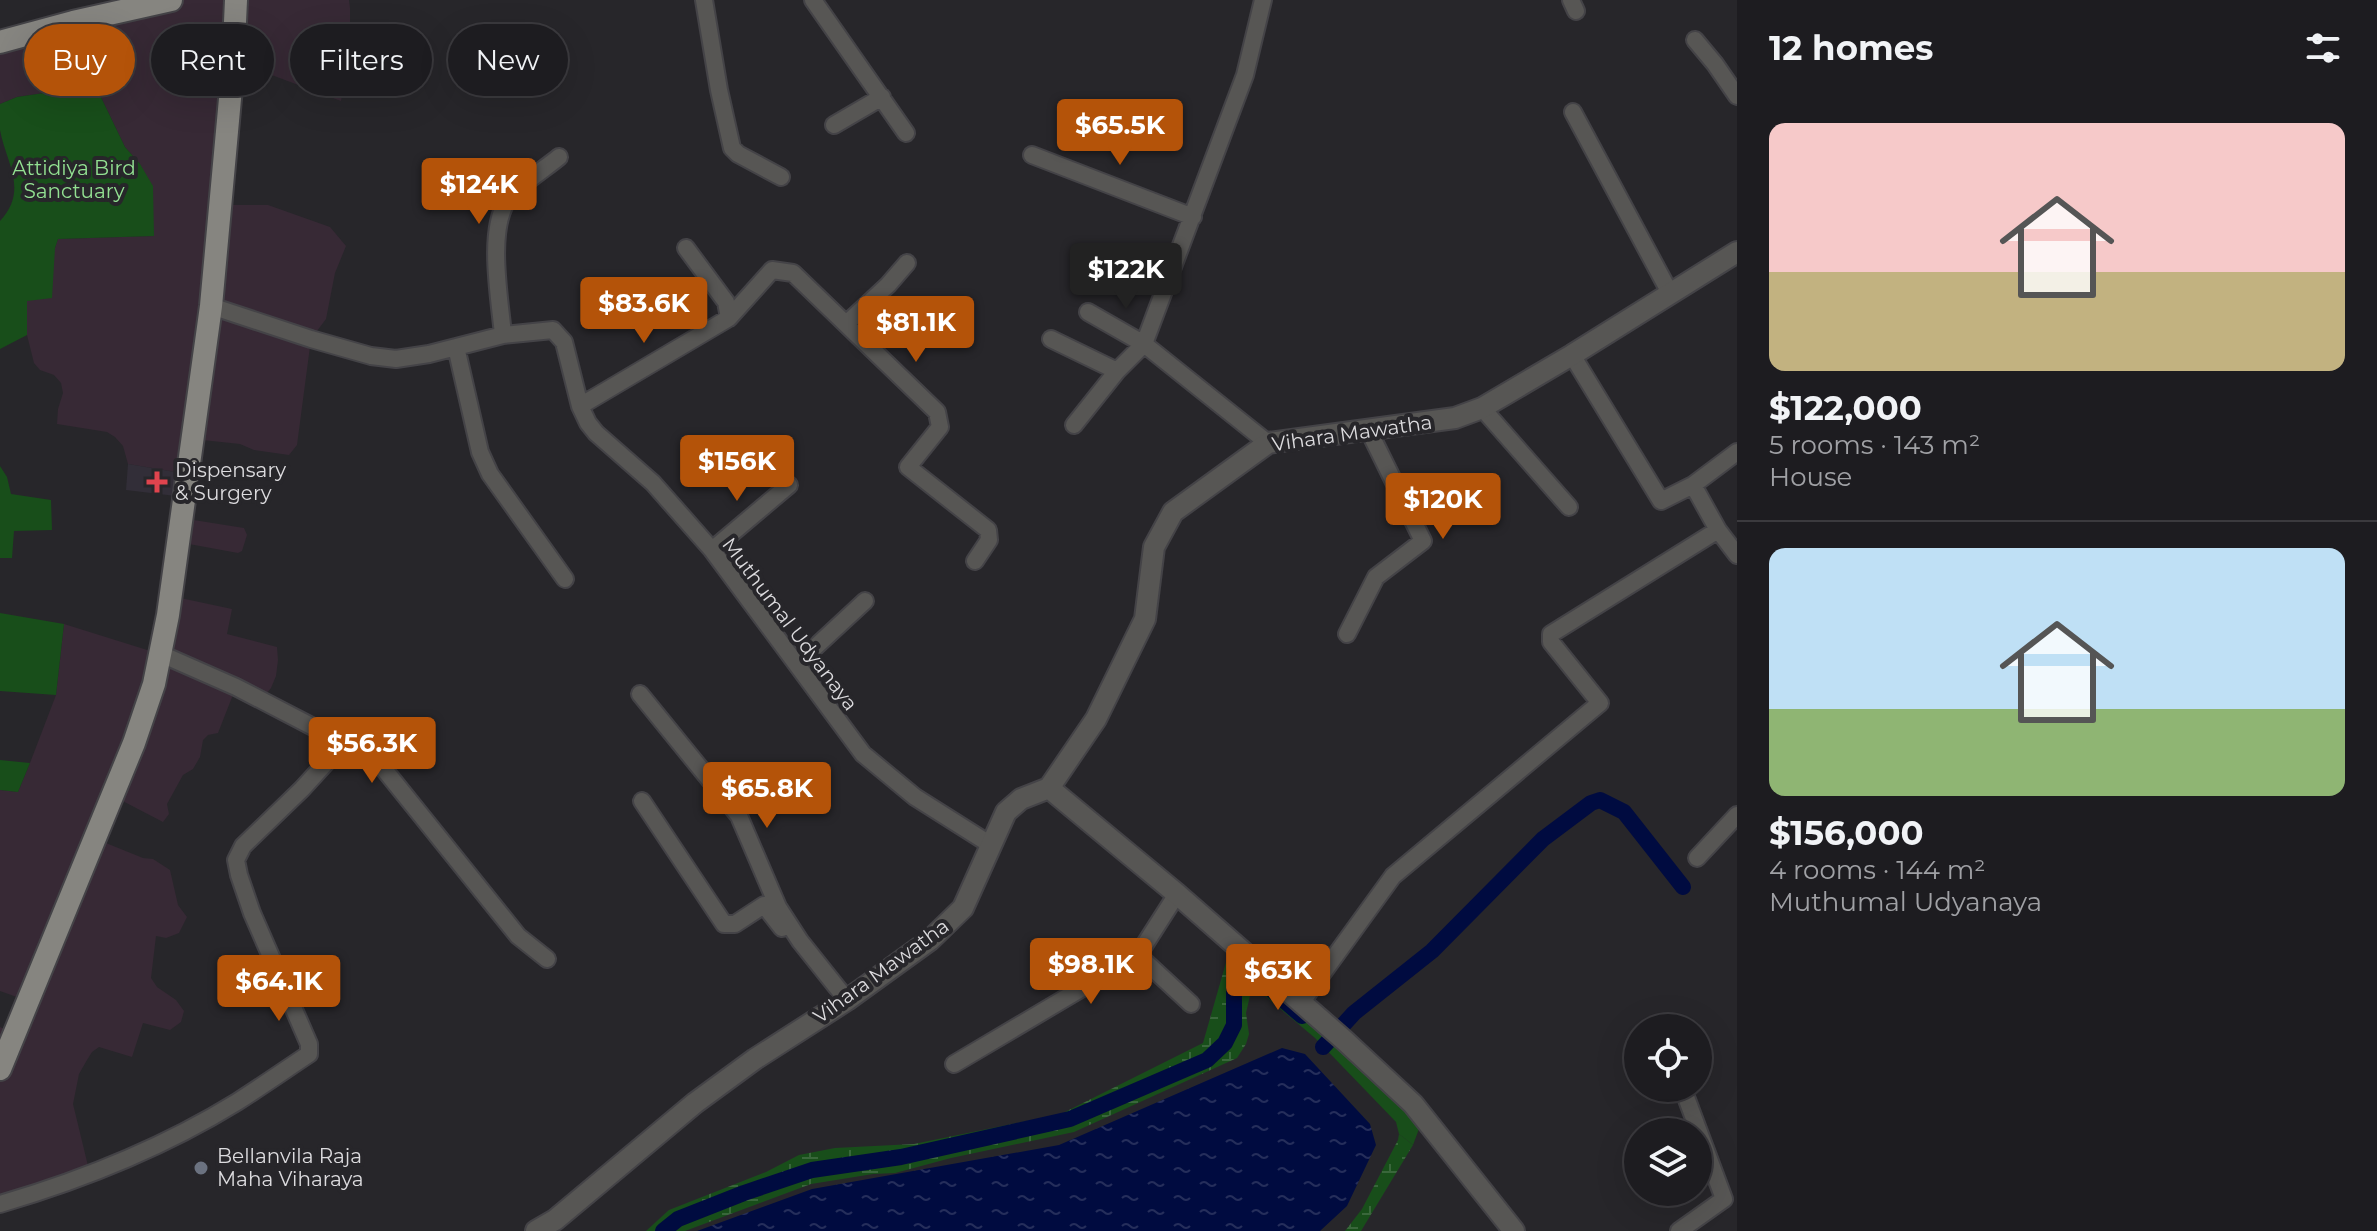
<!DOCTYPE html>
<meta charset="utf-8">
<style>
:root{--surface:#1d1c20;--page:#252529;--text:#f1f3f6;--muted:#a0a1a5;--line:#3b3a3e;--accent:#b45309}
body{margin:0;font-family:Montserrat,sans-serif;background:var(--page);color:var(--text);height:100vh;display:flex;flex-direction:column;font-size:30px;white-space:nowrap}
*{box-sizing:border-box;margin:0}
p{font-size:26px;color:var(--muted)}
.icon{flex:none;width:44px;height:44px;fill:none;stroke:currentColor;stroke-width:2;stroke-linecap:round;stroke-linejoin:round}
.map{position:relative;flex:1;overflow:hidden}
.side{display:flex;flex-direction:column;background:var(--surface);width:640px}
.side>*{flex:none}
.banner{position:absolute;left:24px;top:24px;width:760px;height:72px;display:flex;gap:16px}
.tools{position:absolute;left:1624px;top:1014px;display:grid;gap:16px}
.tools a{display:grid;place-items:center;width:88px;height:88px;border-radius:50%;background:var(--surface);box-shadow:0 8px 32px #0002,0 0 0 2px var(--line);font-size:40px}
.price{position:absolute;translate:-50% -68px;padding:0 18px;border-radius:8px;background:var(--accent);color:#fff;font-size:26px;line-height:52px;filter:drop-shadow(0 2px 4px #0008)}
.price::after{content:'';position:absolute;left:50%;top:48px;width:24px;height:18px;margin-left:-12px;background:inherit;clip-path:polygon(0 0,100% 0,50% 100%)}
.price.current{background:#222;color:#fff}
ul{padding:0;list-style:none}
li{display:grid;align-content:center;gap:16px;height:424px;padding:0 32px}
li+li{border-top:2px solid var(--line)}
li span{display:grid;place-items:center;height:248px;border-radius:16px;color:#555}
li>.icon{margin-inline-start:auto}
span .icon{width:144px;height:144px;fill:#fffc;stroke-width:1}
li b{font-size:34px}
h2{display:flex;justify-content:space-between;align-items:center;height:96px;padding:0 32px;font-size:34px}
.pill{padding:0 28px;border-radius:36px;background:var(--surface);box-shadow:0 8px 32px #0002,0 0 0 2px var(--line);font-size:28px;line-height:72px}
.pill.current{background:var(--accent);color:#fff}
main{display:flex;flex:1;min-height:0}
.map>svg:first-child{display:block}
</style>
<main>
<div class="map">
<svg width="1737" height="1231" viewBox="0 0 1737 1231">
<defs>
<pattern id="wetland-marsh" width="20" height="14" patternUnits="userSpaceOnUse" patternTransform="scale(2)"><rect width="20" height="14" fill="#184e1a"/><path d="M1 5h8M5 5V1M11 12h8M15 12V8" fill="none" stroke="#39673b"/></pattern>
<pattern id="water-ripples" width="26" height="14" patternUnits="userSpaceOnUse" patternTransform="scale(2)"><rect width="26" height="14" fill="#000b40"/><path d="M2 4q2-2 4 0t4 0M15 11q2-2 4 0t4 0" fill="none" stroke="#252e5b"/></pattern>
</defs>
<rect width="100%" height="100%" fill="#27262a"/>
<path fill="#372935" d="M 171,0 L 349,0 L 350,8 L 350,47 L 338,54 L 343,89 L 341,101 L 261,71 L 234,67 L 219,205 L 268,205 L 330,227 L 346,246 L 335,273 L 326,319 L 311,339 L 297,445 L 289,455 L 254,450 L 240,444 L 193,439 L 187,474 L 128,464 L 123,446 L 115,437 L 107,432 L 57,424 L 58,409 L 63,393 L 61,383 L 54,375 L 40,370 L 34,363 L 27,335 L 27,301 L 55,248 L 58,239 L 154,236 L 140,164 L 125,147 L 98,91 L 91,86 L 17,97 L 0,104 L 0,42 Z
M 181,518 L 244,528 L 247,535 L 242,551 L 238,553 L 178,542 Z
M 171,596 L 232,609 L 227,634 L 277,647 L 278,660 L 276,676 L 271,688 L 261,700 L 236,687 L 218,733 L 208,735 L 203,740 L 200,757 L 193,769 L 183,775 L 167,804 L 169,814 L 163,822 L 113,796 L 96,839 L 143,858 L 153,859 L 170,870 L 178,905 L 187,917 L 179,933 L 166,938 L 156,936 L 151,978 L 157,987 L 176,1000 L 184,1011 L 181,1022 L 170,1030 L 143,1023 L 132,1057 L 99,1047 L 92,1052 L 87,1060 L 79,1074 L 73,1104 L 90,1174 L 0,1204 L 0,1027 L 13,1033 L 28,1001 L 0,991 L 0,790 L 18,792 L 30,763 L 56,695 L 64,624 L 160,654 Z"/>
<path fill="#322e38" d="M 128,464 L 187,474 L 184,497 L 126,490 Z"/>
<path fill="#184e1a" d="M 91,86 L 98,91 L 125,147 L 140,164 L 153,186 L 154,236 L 58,239 L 55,248 L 52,298 L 27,301 L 27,335 L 0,349 L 0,221 C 29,190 6,163 0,130 C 0,122 0,112 0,104 L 17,97 Z
M 0,466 L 7,477 L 11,494 L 51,500 L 52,530 L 14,531 L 12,558 L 0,558 Z
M 0,613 L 64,624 L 56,695 L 0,691 Z
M 0,760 L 30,763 L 18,792 L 0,790 Z
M 1257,965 L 1422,1121 L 1413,1145 L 1399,1134 L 1396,1122 L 1315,1038 L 1252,985 Z"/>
<path fill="url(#wetland-marsh)" d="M 1238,948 L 1257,965 L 1246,1013 L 1249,1034 L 1246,1044 L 1237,1058 L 1074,1132 L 951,1158 L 895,1173 L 873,1174 L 811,1184 L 685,1231 L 646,1231 L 669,1210 L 766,1172 L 799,1155 L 835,1148 L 914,1144 L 1061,1114 L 1203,1043 L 1227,959 Z
M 1399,1134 L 1413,1145 L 1361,1231 L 1345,1231 L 1362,1209 L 1398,1140 Z"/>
<path fill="url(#water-ripples)" d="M 1282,1048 L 1305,1054 L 1370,1124 L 1376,1145 L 1347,1206 L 1320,1231 L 697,1231 L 812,1189 L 1059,1145 Z"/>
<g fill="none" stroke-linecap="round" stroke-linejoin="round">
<path stroke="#000b40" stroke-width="16" d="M 1260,980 L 1302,1016
M 1323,1047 L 1354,1013 L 1432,951 L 1543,839 L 1591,803 L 1600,800 L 1624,812 L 1683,887
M 663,1231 L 678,1219 L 744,1193 L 812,1170 L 901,1157 L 1070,1119 L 1207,1060 L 1225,1043 L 1234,1025 L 1234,972 L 1242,968"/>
<defs>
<path id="minor" d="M 704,0 L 719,90 L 732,148 L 738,154 L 781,177
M 813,0 L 906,133
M 1263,0 L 1245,75 L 1144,344 L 1268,443
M 1571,0 L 1576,11
M 1695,40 L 1715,64 L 1737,96
M 1573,112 L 1670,293
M 834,125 L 882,97
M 1032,155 L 1193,217
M 686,248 L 726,302 L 729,318
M 211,306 L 311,339 L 371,356 L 396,359 L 429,354 L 503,335 L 553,330 L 564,342 L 580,406 L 588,423 L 596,433 L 653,483 L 712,550 L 863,754 L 915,797 L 991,845
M 846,324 L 888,285 L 907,263
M 503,335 C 500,300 487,232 507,201 C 515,188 546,168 559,157
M 1051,339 L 1117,371
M 456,347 L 480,452 L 490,474 L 565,579
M 1572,355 L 1661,501 L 1693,485 L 1737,452
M 580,406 L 729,318 L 772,270 L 793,273 L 937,412 L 940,427 L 908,467 L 988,530 L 989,540 L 975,561
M 1482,408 L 1569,507
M 1074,425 L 1117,371 L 1144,344 L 1088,312
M 1693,485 L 1718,530
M 712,550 L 789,485
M 1347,634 L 1376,577 L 1423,541 L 1369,431
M 161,654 L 236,687 L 344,743 L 356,739 L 367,748 L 518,936 L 547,959
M 797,664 L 865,601
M 640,694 L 739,816 L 778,907 L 800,941 L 847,1000
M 642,801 L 724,924 L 735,924 L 764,905 L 782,928
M 1697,858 L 1737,815
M 1138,955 L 1191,1004
M 1301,1003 L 1393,876 L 1600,703 L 1551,642 L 1551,634 L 1718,530 L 1737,555
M 954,1064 L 1138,955 L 1177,894
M 0,1204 C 82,1180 164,1147 237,1102 C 262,1086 285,1070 309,1054 L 309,1044 L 252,913 L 239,875 L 236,860 L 243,846 L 302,789 L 344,743
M 1679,1231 L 1724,1199 L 1683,1089"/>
<path id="tertiary" d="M 1049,788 L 1177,894 L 1344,1040 L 1413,1104 L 1514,1231
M 536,1231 L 555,1220 L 695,1103 L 755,1059 L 847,1000 L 930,940 L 963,908 L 1006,812 L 1021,799 L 1049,788 L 1096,719 L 1145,619 L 1154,547 L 1173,512 L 1268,443 L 1455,418 L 1482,408 L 1572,355 L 1737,252"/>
<path id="primary" d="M 0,42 L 73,22 L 171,0
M 0,1069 L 134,743 L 154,684 L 168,615 L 211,306 L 233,66 L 236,0"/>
</defs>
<use href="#minor" stroke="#444347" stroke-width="20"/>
<use href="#tertiary" stroke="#444347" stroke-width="24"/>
<use href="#primary" stroke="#444347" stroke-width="26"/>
<use href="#minor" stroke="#575654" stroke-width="16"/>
<use href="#tertiary" stroke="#575654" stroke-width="20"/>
<use href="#primary" stroke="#868580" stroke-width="22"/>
</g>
<path fill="#e0444e" stroke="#27262a" stroke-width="3" d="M153 470h8v8h8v8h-8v8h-8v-8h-8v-8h8z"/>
<circle fill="#6b7280" stroke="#27262a" stroke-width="3" cx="201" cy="1168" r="8"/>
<g text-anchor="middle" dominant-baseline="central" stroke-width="8" stroke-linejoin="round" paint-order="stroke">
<g font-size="20" fill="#93e192" stroke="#27262a">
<text x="74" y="168">Attidiya Bird<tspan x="74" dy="23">Sanctuary</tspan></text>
</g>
<g font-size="20" fill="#dcdbde" stroke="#27262a">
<text transform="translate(1352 433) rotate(-8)">Vihara Mawatha</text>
<text transform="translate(790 624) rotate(53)">Muthumal Udyanaya</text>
<text transform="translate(881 971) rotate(-36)">Vihara Mawatha</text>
</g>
<g font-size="20" fill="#dcdbde" stroke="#27262a" text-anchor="start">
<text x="175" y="470">Dispensary<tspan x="175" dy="23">&amp; Surgery</tspan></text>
<text x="217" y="1156">Bellanvila Raja<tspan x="217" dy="23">Maha Viharaya</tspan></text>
</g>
</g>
</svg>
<div class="tools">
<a><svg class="icon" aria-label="locate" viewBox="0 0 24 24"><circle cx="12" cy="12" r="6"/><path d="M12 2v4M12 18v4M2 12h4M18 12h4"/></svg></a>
<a><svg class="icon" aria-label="layers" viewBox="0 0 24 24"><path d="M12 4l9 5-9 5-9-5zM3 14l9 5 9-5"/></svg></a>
</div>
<b class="price" style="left:1120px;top:167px">$65.5K</b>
<b class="price" style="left:479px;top:226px">$124K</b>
<b class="price current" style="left:1126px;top:311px">$122K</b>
<b class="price" style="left:644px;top:345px">$83.6K</b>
<b class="price" style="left:916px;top:364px">$81.1K</b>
<b class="price" style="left:737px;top:503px">$156K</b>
<b class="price" style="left:1443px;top:541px">$120K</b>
<b class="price" style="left:372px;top:785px">$56.3K</b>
<b class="price" style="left:767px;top:830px">$65.8K</b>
<b class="price" style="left:1091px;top:1006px">$98.1K</b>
<b class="price" style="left:1278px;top:1012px">$63K</b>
<b class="price" style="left:279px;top:1023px">$64.1K</b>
<div class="banner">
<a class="pill current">Buy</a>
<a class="pill">Rent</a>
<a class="pill">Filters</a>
<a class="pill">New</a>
</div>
</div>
<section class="side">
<h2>12 homes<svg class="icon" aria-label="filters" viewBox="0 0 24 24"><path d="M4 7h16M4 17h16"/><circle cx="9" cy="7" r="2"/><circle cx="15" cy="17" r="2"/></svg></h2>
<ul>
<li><span style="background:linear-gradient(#f6c9c9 60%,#c2b280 0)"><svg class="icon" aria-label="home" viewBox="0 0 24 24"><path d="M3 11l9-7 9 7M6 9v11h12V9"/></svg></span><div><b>$122,000</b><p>5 rooms · 143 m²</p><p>House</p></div></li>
<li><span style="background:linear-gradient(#bfe0f5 65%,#8fb573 0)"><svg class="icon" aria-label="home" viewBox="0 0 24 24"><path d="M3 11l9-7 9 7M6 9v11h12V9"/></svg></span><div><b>$156,000</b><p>4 rooms · 144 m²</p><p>Muthumal Udyanaya</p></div></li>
</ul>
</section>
</main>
